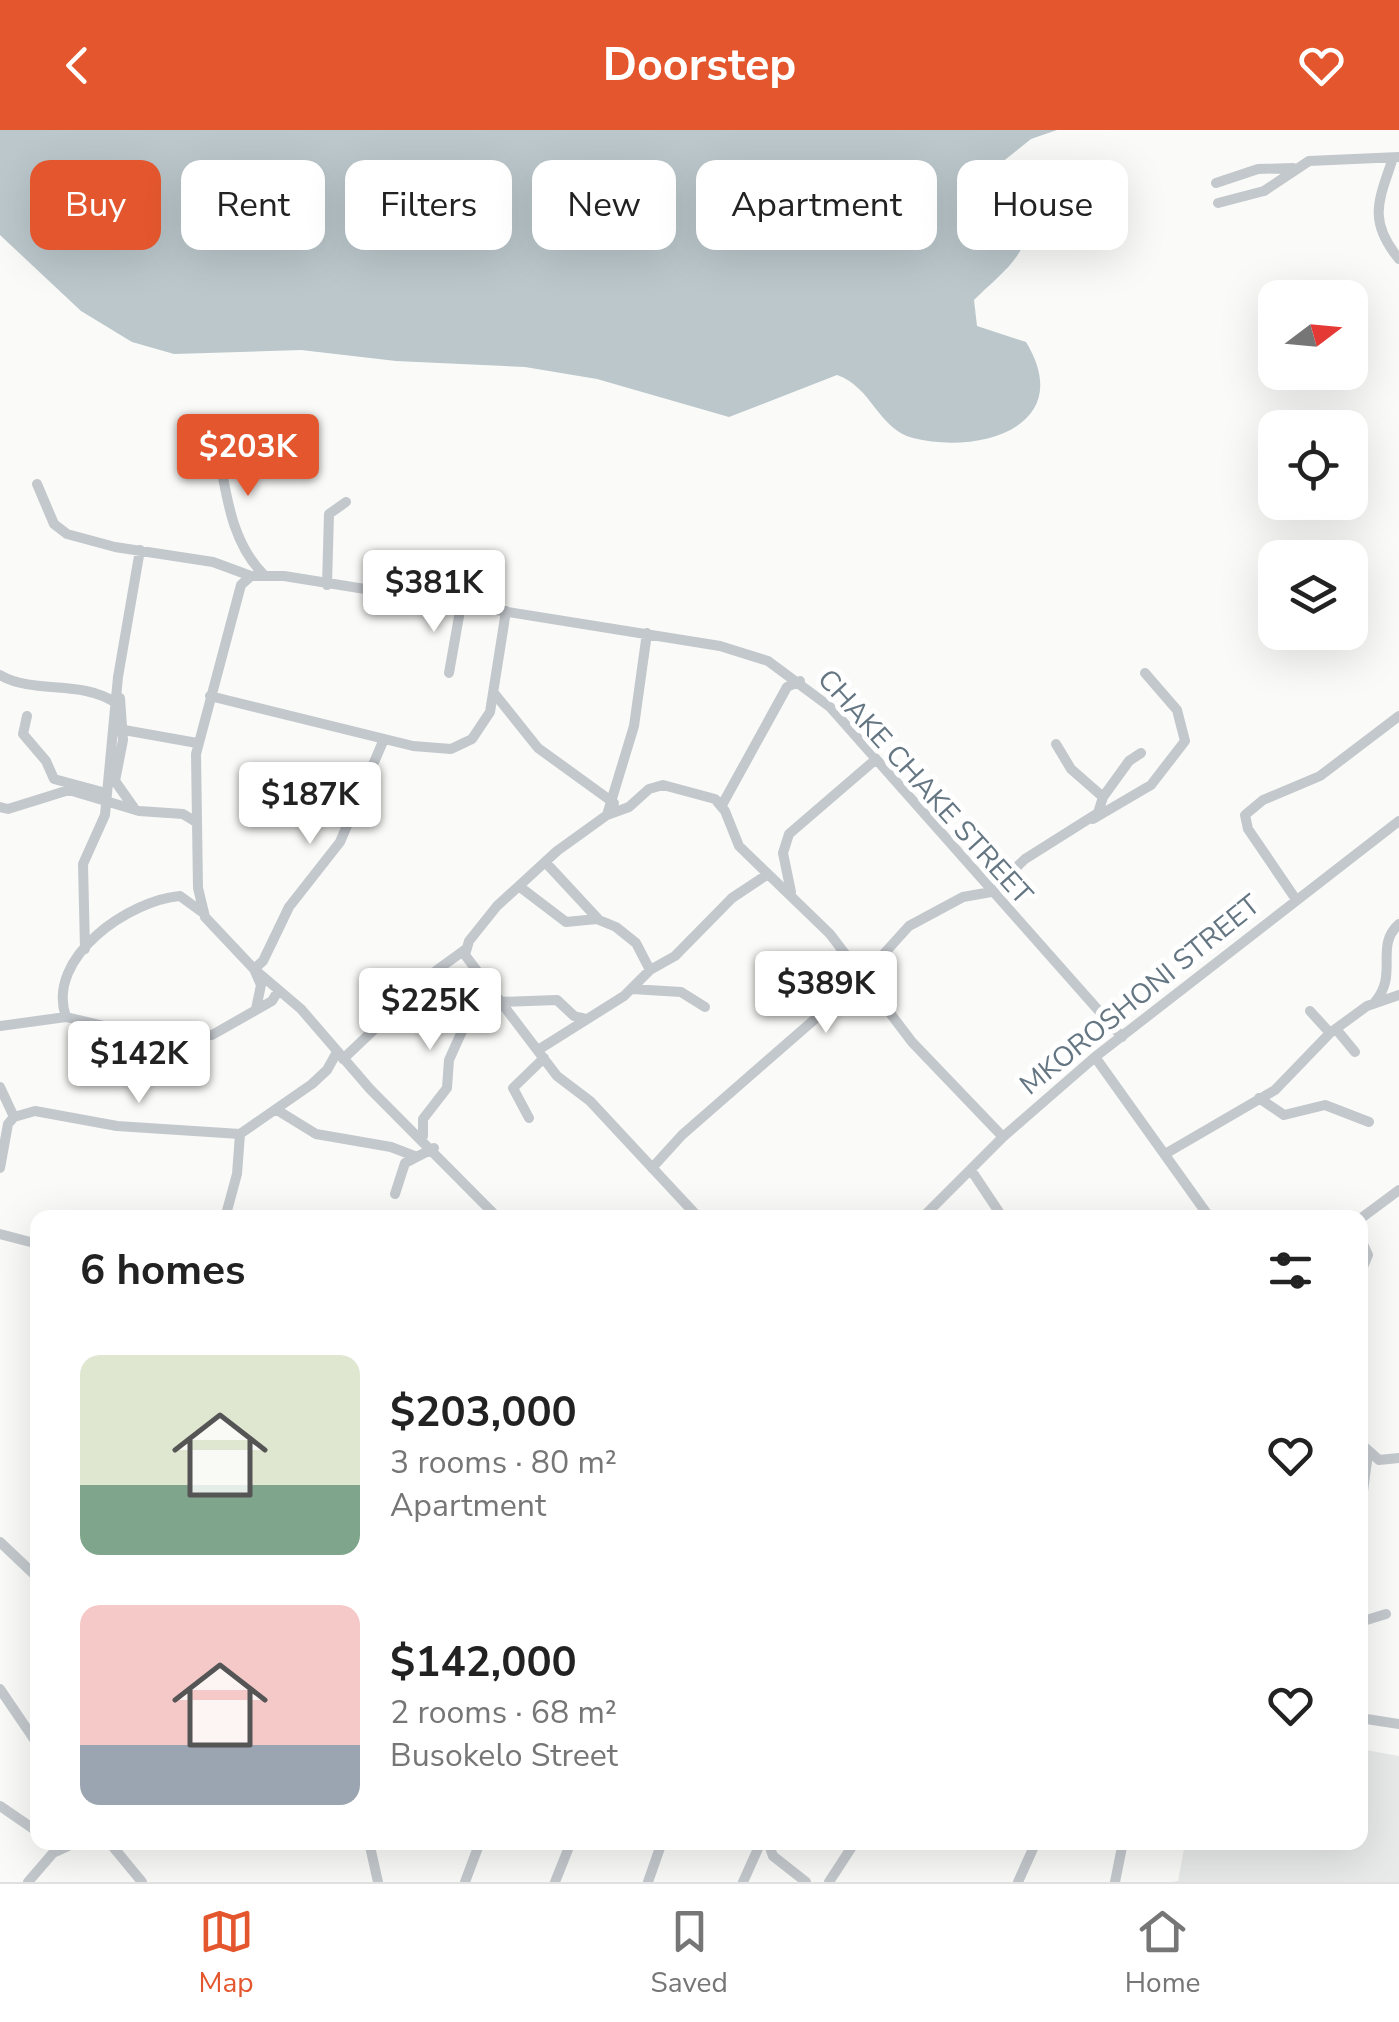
<!DOCTYPE html>
<meta charset="utf-8">
<style>
:root{--surface:#fff;--page:#f2f2f2;--text:#222;--muted:#767676;--line:#e0e0e0;--accent:#e4572e}
body{margin:0;font-family:"Nunito Sans",sans-serif;background:var(--page);color:var(--text);height:100vh;display:flex;flex-direction:column;font-size:38px;white-space:nowrap}
*{box-sizing:border-box;margin:0}
p{font-size:32px;color:var(--muted)}
.icon{flex:none;width:55px;height:55px;fill:none;stroke:currentColor;stroke-width:2;stroke-linecap:round;stroke-linejoin:round}
.map{position:relative;flex:1;overflow:hidden}
.drawer{position:absolute;left:30px;top:1080px;width:1338px;height:640px;display:flex;flex-direction:column;background:var(--surface);border-radius:20px;box-shadow:0 10px 40px #0002}
.drawer>*{flex:none}
.banner{position:absolute;left:30px;top:30px;width:1340px;height:90px;display:flex;gap:20px}
.needle{width:65px;rotate:74deg}
.tools{position:absolute;left:1258px;top:150px;display:grid;gap:20px}
.tools a{display:grid;place-items:center;width:110px;height:110px;border-radius:20px;background:var(--surface);box-shadow:0 10px 40px #0002;font-size:50px}
.price{position:absolute;translate:-50% -85px;padding:0 22px;border-radius:10px;background:#fff;color:#222;font-size:32px;line-height:65px;filter:drop-shadow(0 2px 5px #0008)}
.price::after{content:'';position:absolute;left:50%;top:60px;width:30px;height:22px;margin-left:-15px;background:inherit;clip-path:polygon(0 0,100% 0,50% 100%)}
.price.active{background:var(--accent);color:#fff}
ul{padding:0;list-style:none}
li{display:flex;align-items:center;gap:30px;height:250px;padding:0 50px}
li span{display:grid;place-items:center;flex:none;width:280px;height:200px;border-radius:20px;color:#555}
li>.icon{margin-inline-start:auto}
span .icon{width:120px;height:120px;fill:#fffc;stroke-width:1}
li b{font-size:42px}
h2{display:flex;justify-content:space-between;align-items:center;height:120px;padding:0 50px;font-size:42px}
.tag{padding:0 35px;border-radius:20px;background:var(--surface);box-shadow:0 10px 40px #0002;font-size:35px;line-height:90px}
.tag.active{background:var(--accent);color:#fff}
header{display:flex;justify-content:space-between;align-items:center;height:130px;padding:0 50px;background:var(--accent);color:#fff;font-size:45px;font-weight:700}
.menu{display:flex;justify-content:space-around;align-items:center;height:140px;border-top:2px solid var(--line);background:var(--surface);font-size:28px;color:var(--muted)}
.menu a{display:grid;justify-items:center;gap:5px}
.menu .active{color:var(--accent)}
.map>svg:first-child{display:block}
</style>
<header><svg class="icon" aria-label="back" viewBox="0 0 24 24"><path d="M15 5l-7 7 7 7"/></svg>Doorstep<svg class="icon" aria-label="heart" viewBox="0 0 24 24"><path d="M12 20l-8-8c-3-5 5-10 8-4 3-6 11-1 8 4z"/></svg></header>
<div class="map">
<svg width="1399" height="1752" viewBox="0 0 1399 1752">
<rect width="100%" height="100%" fill="#fafaf8"/>
<path fill="#e8e9e9" d="M 1360,1619 L 1399,1626 L 1399,1752 L 1171,1752 L 1178,1751 L 1185,1713 L 1360,1712 Z"/>
<path fill="#bbc7cb" d="M 0,0 L 1057,0 L 1031,9 L 1001,33 C 1001,53 1012,60 1021,76 C 1043,117 998,145 974,170 L 977,196 L 1026,212 C 1077,296 980,325 913,308 C 878,299 872,257 837,245 L 729,287 L 597,249 L 525,237 L 396,231 L 301,220 L 174,224 L 132,212 L 81,181 L 0,105 Z"/>
<g fill="none" stroke-linecap="round" stroke-linejoin="round">
<path stroke="#c3c8cc" stroke-width="10" d="M 1393,28 C 1379,70 1367,90 1399,129
M 1216,53 L 1258,39 L 1293,38
M 1218,73 L 1264,61 L 1309,31 L 1399,27
M 215,306 C 226,354 227,408 264,445
M 37,354 L 54,394 L 67,404 L 115,417 L 213,432 L 251,446
M 327,455 L 329,384 L 346,372
M 647,503 L 634,596 L 607,685 L 557,721 L 497,776 L 469,811 L 465,825 L 557,946 L 590,971 L 699,1088
M 449,543 L 461,475
M 0,545 C 35,565 80,549 116,573
M 494,563 L 538,618 L 614,673
M 210,566 L 413,616 L 451,619 L 472,609 L 490,582 L 506,481
M 120,568 L 123,610 L 115,651 L 134,678
M 27,586 L 23,604 L 46,631 L 54,649 L 106,663
M 124,600 L 197,613
M 1103,667 L 1129,631 L 1141,623
M 722,675 L 787,557 L 800,551
M 0,677 L 8,679 L 69,660 L 139,681 L 183,684 L 196,692
M 607,685 L 629,677 L 649,659 L 663,655 L 715,669 L 725,681 L 739,716 L 830,804 L 912,912 L 1003,1007
M 1093,689 L 1151,655 L 1185,611 L 1177,580 L 1145,543
M 547,734 L 599,790 L 616,797 L 636,813 L 650,840
M 520,757 L 566,792 L 597,789
M 791,762 L 783,723 L 789,704 L 875,630
M 1295,768 L 1248,699 L 1245,685 L 1263,670 L 1320,646 L 1399,586
M 85,819 L 83,734 L 105,685 L 118,547 L 140,420
M 632,859 L 681,862 L 705,877
M 498,872 L 557,870 L 574,886 L 587,889
M 1375,872 C 1399,844 1374,816 1399,794
M 256,879 L 261,855 L 254,839 L 263,831 L 289,777 L 340,712 L 384,609
M 1310,881 L 1330,903
M 66,887 C 45,827 130,770 180,766 L 202,782
M 0,896 L 66,887 L 117,899 L 212,905 L 272,871 L 278,861
M 1336,899 L 1355,922
M 538,920 L 624,866 L 650,840 L 675,826 L 732,768 L 768,744
M 1095,927 L 1210,1088
M 343,929 L 437,840 L 466,819
M 0,957 L 14,987
M 1259,968 L 1284,985 L 1325,975 L 1369,992
M 277,980 L 316,1004 L 391,1017 L 417,1027
M 529,988 L 513,958 L 544,928
M 423,1006 L 423,989 L 447,958 L 449,930 L 463,899 L 479,879 L 502,876
M 1165,1024 L 1275,960 L 1330,903 L 1367,876 L 1399,865
M 0,1038 L 8,994 L 14,987 L 35,981 L 117,996 L 240,1004 L 312,954 L 327,940 L 337,922
M 652,1038 L 682,1005 L 862,848 L 909,796 L 963,767 L 991,762 L 1025,729 L 1098,683 L 1103,667 L 1071,639 L 1056,614
M 971,1040 L 1003,1088
M 395,1064 L 405,1033 L 434,1018
M 225,1088 L 237,1044 L 240,1004
M 498,1088 L 370,959 L 301,879 L 254,839 L 205,787 L 198,758 L 196,624 L 241,455 L 251,446 L 284,446 L 720,516 L 768,531 L 830,577 L 1122,907
M 922,1088 L 1003,1007 L 1095,927 L 1399,691
M 1360,1089 L 1399,1060
M 0,1104 L 38,1114
M 1360,1108 L 1368,1125 L 1362,1139
M 1360,1313 L 1379,1330 L 1399,1328
M 1360,1384 L 1368,1323
M 0,1412 L 38,1448
M 1360,1492 L 1386,1484
M 0,1559 L 38,1615
M 1360,1588 L 1399,1594
M 0,1676 L 38,1702
M 109,1712 L 142,1752
M 369,1712 L 378,1752
M 768,1712 L 773,1726 L 806,1752
M 28,1752 L 53,1723 L 77,1712
M 465,1752 L 480,1712
M 555,1752 L 571,1712
M 648,1752 L 662,1712
M 743,1752 L 761,1712
M 829,1752 L 855,1712
M 1018,1752 L 1036,1712
M 1115,1752 L 1123,1712"/>
</g>
<g text-anchor="middle" dominant-baseline="central" stroke-width="10" stroke-linejoin="round" paint-order="stroke">
<g font-size="28" fill="#657683" stroke="#fff">
<text transform="translate(925 657) rotate(48)">CHAKE CHAKE STREET</text>
<text transform="translate(1140 865) rotate(-39)">MKOROSHONI STREET</text>
</g>
</g>
</svg>
<div class="tools">
<a><svg class="needle" viewBox="-14 -14 28 28"><path d="M0-13l5 13h-10z" fill="#e53935"/><path d="M0 13l5-13h-10z" fill="#767676"/></svg></a>
<a><svg class="icon" aria-label="locate" viewBox="0 0 24 24"><circle cx="12" cy="12" r="6"/><path d="M12 2v4M12 18v4M2 12h4M18 12h4"/></svg></a>
<a><svg class="icon" aria-label="layers" viewBox="0 0 24 24"><path d="M12 4l9 5-9 5-9-5zM3 14l9 5 9-5"/></svg></a>
</div>
<b class="price active" style="left:248px;top:369px">$203K</b>
<b class="price" style="left:434px;top:505px">$381K</b>
<b class="price" style="left:310px;top:717px">$187K</b>
<b class="price" style="left:826px;top:906px">$389K</b>
<b class="price" style="left:430px;top:923px">$225K</b>
<b class="price" style="left:139px;top:976px">$142K</b>
<div class="banner">
<a class="tag active">Buy</a>
<a class="tag">Rent</a>
<a class="tag">Filters</a>
<a class="tag">New</a>
<a class="tag">Apartment</a>
<a class="tag">House</a>
</div>
<section class="drawer">
<h2>6 homes<svg class="icon" aria-label="filters" viewBox="0 0 24 24"><path d="M4 7h16M4 17h16"/><circle cx="9" cy="7" r="2"/><circle cx="15" cy="17" r="2"/></svg></h2>
<ul>
<li><span style="background:linear-gradient(#dfe7d0 65%,#7fa58c 0)"><svg class="icon" aria-label="home" viewBox="0 0 24 24"><path d="M3 11l9-7 9 7M6 9v11h12V9"/></svg></span><div><b>$203,000</b><p>3 rooms · 80 m²</p><p>Apartment</p></div><svg class="icon" aria-label="heart" viewBox="0 0 24 24"><path d="M12 20l-8-8c-3-5 5-10 8-4 3-6 11-1 8 4z"/></svg></li>
<li><span style="background:linear-gradient(#f6c9c9 70%,#9aa5b1 0)"><svg class="icon" aria-label="home" viewBox="0 0 24 24"><path d="M3 11l9-7 9 7M6 9v11h12V9"/></svg></span><div><b>$142,000</b><p>2 rooms · 68 m²</p><p>Busokelo Street</p></div><svg class="icon" aria-label="heart" viewBox="0 0 24 24"><path d="M12 20l-8-8c-3-5 5-10 8-4 3-6 11-1 8 4z"/></svg></li>
</ul>
</section>
</div>
<nav class="menu">
<a class="active"><svg class="icon" aria-label="map" viewBox="0 0 24 24"><path d="M3 6l6-2 6 2 6-2v14l-6 2-6-2-6 2zM9 4v14M15 6v14"/></svg>Map</a>
<a><svg class="icon" aria-label="saved" viewBox="0 0 24 24"><path d="M7 4h10v16l-5-4-5 4z"/></svg>Saved</a>
<a><svg class="icon" aria-label="home" viewBox="0 0 24 24"><path d="M3 11l9-7 9 7M6 9v11h12V9"/></svg>Home</a>
</nav>
